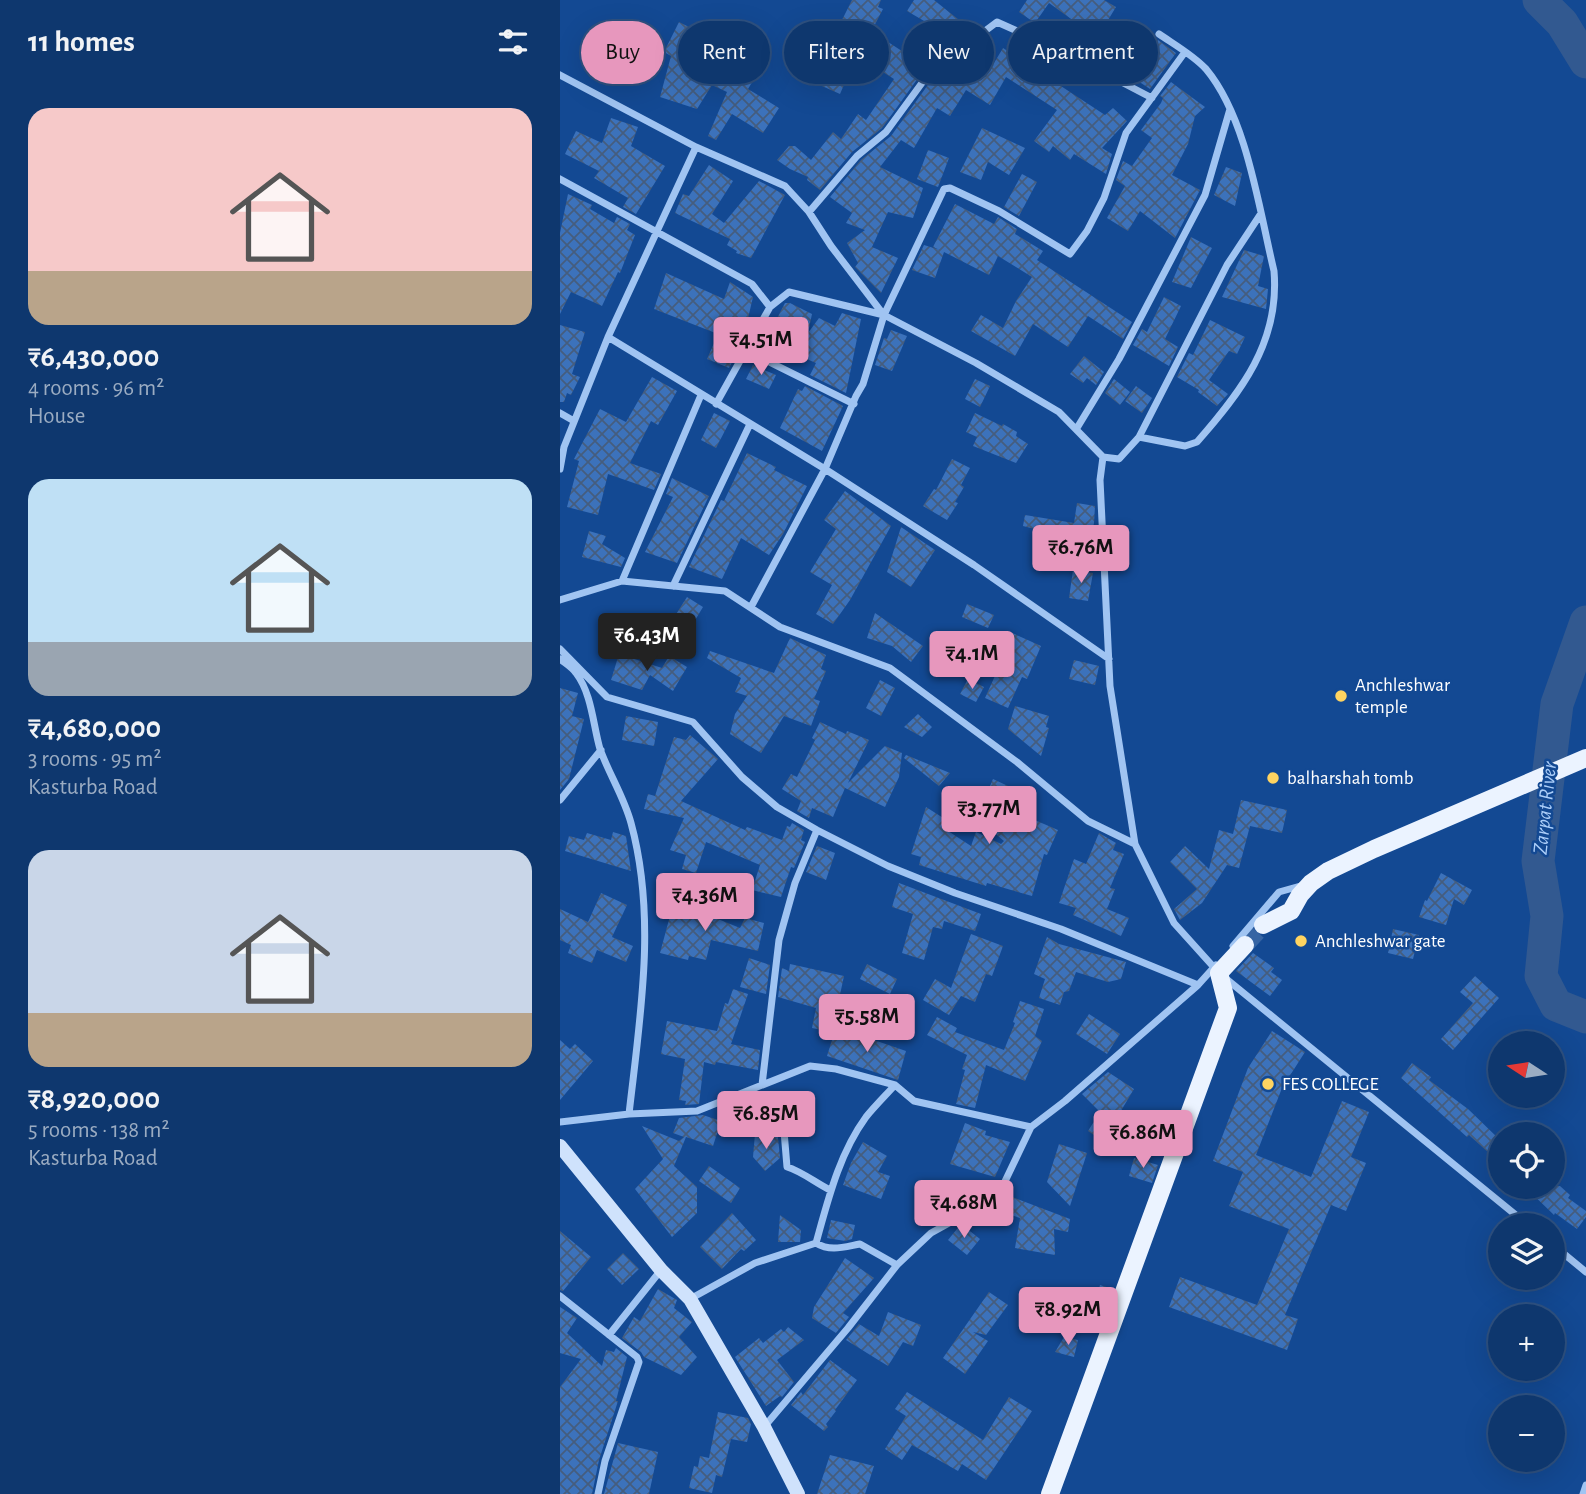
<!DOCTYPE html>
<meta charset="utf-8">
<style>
:root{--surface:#0e376e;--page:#1c4276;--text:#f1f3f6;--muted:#9bacc2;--line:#2e5181;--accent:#e797bd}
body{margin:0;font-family:"Alegreya Sans",sans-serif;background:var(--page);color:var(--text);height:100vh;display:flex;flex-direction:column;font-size:26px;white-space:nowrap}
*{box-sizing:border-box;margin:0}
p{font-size:23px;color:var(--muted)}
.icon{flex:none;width:38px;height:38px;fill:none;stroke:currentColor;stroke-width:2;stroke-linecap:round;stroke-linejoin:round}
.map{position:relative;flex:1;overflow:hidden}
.drawer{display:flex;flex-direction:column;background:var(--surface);width:560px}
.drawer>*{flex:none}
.banner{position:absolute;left:21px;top:21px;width:665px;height:63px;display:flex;gap:14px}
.needle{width:46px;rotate:282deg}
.buttons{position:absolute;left:928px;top:1031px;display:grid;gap:14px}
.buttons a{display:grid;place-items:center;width:77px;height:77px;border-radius:50%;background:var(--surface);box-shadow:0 7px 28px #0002,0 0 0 2px var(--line);font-size:35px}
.price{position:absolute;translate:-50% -60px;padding:0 16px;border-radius:7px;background:var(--accent);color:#111;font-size:23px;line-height:46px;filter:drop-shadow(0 2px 4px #0008)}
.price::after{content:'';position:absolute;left:50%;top:42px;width:21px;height:16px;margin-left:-10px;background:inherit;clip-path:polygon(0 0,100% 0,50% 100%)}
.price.active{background:#222;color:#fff}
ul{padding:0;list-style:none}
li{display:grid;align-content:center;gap:14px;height:371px;padding:0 28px}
li span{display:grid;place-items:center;height:217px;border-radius:21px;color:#555}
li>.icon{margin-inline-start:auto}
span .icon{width:126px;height:126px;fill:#fffc;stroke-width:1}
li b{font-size:30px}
h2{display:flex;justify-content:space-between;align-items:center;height:84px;padding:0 28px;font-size:30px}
.pill{padding:0 24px;border-radius:32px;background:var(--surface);box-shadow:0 7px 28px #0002,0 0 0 2px var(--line);font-size:24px;line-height:63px}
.pill.active{background:var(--accent);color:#111}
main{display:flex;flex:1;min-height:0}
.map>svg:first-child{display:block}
</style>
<main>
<section class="drawer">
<h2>11 homes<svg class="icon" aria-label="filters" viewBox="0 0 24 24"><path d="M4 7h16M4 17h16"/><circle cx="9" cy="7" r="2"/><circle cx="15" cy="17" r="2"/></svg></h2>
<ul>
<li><span style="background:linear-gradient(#f6c9c9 75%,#b9a48a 0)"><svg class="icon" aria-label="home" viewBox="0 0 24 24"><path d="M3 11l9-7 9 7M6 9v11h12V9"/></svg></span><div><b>₹6,430,000</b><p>4 rooms · 96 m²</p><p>House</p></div></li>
<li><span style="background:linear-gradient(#bfe0f5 75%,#9aa5b1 0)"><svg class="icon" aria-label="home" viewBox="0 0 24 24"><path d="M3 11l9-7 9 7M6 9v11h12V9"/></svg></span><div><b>₹4,680,000</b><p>3 rooms · 95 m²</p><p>Kasturba Road</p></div></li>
<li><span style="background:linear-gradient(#c9d6e8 75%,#b9a48a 0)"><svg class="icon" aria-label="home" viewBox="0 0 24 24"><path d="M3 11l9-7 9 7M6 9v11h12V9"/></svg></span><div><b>₹8,920,000</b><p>5 rooms · 138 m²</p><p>Kasturba Road</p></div></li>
</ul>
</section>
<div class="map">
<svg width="1026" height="1494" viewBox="0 0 1026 1494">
<defs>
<pattern id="building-cross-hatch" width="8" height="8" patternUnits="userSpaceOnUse" patternTransform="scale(1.75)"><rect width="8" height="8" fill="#3c72bb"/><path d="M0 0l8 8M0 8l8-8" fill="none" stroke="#455d7e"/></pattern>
</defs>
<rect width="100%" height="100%" fill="#134993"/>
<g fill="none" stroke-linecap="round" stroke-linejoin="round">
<path stroke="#325990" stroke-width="33" d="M 979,0 L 1002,23 L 1026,62
M 1026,622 L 997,704 L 978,861 L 987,916 L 981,976 L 996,1005 L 1026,1017"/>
</g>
<path fill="url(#building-cross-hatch)" d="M 292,0 L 321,0 L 318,7 L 323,9 L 310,34 L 282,20 Z
M 354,0 L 374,0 L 404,24 L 400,30 L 387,38 L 322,128 L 292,152 L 260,190 L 247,180 L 248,177 L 230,169 L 217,160 L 229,146 L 235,146 L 251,160 L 273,132 L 281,139 L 298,114 L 306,120 L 334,79 L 310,64 L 325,40 L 351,57 L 371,25 L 347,11 Z
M 467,0 L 544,0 L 556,7 L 545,25 L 587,56 L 598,40 L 616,53 L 590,89 L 569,75 L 567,78 L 510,34 L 518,24 L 489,3 L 475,23 L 459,12 Z
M 119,22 L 159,42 L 200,69 L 188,89 L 219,108 L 203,133 L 172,114 L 156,140 L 148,136 L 167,92 L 152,85 L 137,109 L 100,97 L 111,56 L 104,52 Z
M 411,41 L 434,63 L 443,48 L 545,115 L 553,108 L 567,121 L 542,148 L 552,154 L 546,174 L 514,154 L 510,160 L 493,146 L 489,152 L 474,141 L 497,110 L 446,77 L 430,105 L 406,90 L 390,116 L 377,108 L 354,148 L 341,140 L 320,167 L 363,188 L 353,218 L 328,212 L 312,247 L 338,258 L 321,293 L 295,267 L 298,263 L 287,243 L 305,230 L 286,223 L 292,213 L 270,197 L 301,160 L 331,136 L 396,46 L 403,42 Z
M 262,60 L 290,71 L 280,94 L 253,82 Z
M 611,82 L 645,107 L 635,116 L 628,144 L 612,175 L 640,190 L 615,238 L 580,211 L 568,231 L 547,218 L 565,186 L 556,180 L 563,161 L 572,166 L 592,138 L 581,130 L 601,103 L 603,98 L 600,96 Z
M 51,118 L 78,127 L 71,146 L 105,166 L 76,214 L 63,207 L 68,198 L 34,178 L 39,171 L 5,154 L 16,131 L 42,143 Z
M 422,128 L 465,148 L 449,175 L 428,162 L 421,180 L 400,172 Z
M 368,150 L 389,158 L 378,187 L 357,179 Z
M 149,165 L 173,181 L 152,214 L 164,223 L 199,181 L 225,195 L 191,258 L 176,253 L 177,251 L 167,245 L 170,239 L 115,213 L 123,194 L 129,196 Z
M 666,167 L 682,173 L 675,206 L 654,195 Z
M 462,174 L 477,182 L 459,216 L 444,207 Z
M 8,194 L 32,205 L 30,209 L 54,223 L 57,217 L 70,224 L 67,230 L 75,235 L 60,273 L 58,272 L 42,306 L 11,292 L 0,314 L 0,233 Z
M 395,204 L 434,224 L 438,217 L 457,229 L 455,234 L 483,251 L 477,260 L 572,322 L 563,339 L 528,316 L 508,347 L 473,324 L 455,356 L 411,331 L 421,315 L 443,328 L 456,301 L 472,277 L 438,256 L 429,275 L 384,252 L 375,278 L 352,270 L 364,245 L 380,250 L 373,247 Z
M 631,237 L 652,248 L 631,288 L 612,282 Z
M 684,250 L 704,256 L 698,286 L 708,289 L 706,309 L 662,297 Z
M 106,273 L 164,299 L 170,282 L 193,297 L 182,344 L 169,368 L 147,359 L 158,334 L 94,309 Z
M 604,297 L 621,306 L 605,339 L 618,347 L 609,366 L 573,345 L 582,329 L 587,332 Z
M 225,303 L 230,303 L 252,314 L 248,333 L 259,318 L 275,326 L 282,313 L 301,319 L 286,393 L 250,375 L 256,363 L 237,355 L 244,339 L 214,324 Z
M 650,320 L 685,337 L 677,354 L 669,351 L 649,380 L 668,394 L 657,406 L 638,392 L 639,390 L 617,377 L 629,353 L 633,355 Z
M 0,325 L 25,332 L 12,374 L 20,377 L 11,395 L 7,393 L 4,402 L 0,402 Z
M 331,330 L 347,336 L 332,371 L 315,365 L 324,338 L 327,339 Z
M 524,356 L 544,372 L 536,385 L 527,378 L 523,383 L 510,374 Z
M 193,365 L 216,375 L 209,389 L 186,379 Z
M 92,377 L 117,391 L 98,425 L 91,421 L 70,463 L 101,474 L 94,490 L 48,474 L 38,515 L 7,507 L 19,461 L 14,459 L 40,409 L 66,422 Z
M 415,379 L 430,386 L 420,407 L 405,399 Z
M 554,379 L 570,392 L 560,405 L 545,393 Z
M 245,386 L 283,406 L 262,451 L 220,428 L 238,389 L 242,391 Z
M 576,386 L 592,398 L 582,413 L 565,401 Z
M 154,413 L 170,421 L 156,448 L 141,440 Z
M 415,413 L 442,426 L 443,424 L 457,432 L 456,436 L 468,444 L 456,463 L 413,446 L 417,437 L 406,432 Z
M 187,453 L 216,467 L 214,470 L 247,486 L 223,534 L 209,555 L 181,538 L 162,579 L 129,567 L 161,500 L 164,501 Z
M 392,459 L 410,468 L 401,485 L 404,487 L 395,502 L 398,503 L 387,520 L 363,506 L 374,489 L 376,490 Z
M 112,478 L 149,496 L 117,563 L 85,552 L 113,497 L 106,494 Z
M 285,491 L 331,526 L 290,600 L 273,624 L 256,614 L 272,585 L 250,572 L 276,529 L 264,520 Z
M 517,503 L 535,506 L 534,523 L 530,542 L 526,542 L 521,569 L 494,564 L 498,535 L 463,526 L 465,515 L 514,523 Z
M 341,527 L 375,550 L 351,587 L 327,572 Z
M 29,531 L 46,536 L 42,544 L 65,558 L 61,567 L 22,557 Z
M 513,570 L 533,573 L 528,601 L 509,598 Z
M 127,597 L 143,607 L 128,632 L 111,622 Z
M 407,604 L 434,615 L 428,628 L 402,617 Z
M 315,613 L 363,646 L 351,662 L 332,646 L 307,638 Z
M 448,631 L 481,646 L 467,679 L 462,677 L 448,708 L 425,698 L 443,658 L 441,657 Z
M 230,638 L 266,655 L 261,669 L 266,671 L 254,699 L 260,701 L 251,726 L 224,716 L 201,753 L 170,734 L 175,714 L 187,696 L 175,692 L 181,678 L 147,658 L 150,651 L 214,673 Z
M 59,654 L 102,668 L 109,656 L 127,667 L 113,691 L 90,675 L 82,690 L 51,680 Z
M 514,660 L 539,666 L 535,685 L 509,679 Z
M 408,679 L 424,687 L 416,702 L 400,694 Z
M 320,680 L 335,688 L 321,716 L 306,708 Z
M 0,688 L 18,693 L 12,716 L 24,719 L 9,779 L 0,790 Z
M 455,706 L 489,716 L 486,727 L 489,728 L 481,756 L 448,729 Z
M 358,714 L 372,727 L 362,737 L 344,727 Z
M 66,716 L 98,722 L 94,746 L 62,740 Z
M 260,722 L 286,734 L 287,731 L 309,740 L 288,783 L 325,746 L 342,753 L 339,777 L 325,807 L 285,788 L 273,817 L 252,808 L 249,818 L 237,811 L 241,801 L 222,789 L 231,774 L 237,777 L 255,740 L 252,738 Z
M 130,735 L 158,759 L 121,801 L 185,830 L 187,827 L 222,840 L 227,826 L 230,827 L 232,823 L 244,830 L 241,840 L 245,842 L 234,868 L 231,867 L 221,897 L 192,890 L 200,865 L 146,842 L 136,873 L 122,869 L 126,855 L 110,850 L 124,818 L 84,809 L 88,794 L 95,796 L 114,737 L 126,740 Z
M 346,755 L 390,773 L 379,786 L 344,758 Z
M 433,779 L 448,786 L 443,799 L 473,811 L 470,818 L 498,830 L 487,855 L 484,854 L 472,896 L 427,883 L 426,886 L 359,865 L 361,857 L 351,854 L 366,807 L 388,821 L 385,829 L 411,846 L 416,832 L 441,844 L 444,841 L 420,821 L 426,805 L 422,804 Z
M 681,800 L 727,810 L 722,833 L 690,826 L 679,868 L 667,865 L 642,903 L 620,920 L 614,909 L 637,889 L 610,862 L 625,846 L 649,869 L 659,830 L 673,834 Z
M 53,832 L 66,836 L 71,871 L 5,851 L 9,836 L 24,840 L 27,833 L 51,840 Z
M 539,833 L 556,843 L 553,850 L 564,854 L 550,888 L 555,889 L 547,909 L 569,918 L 561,936 L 513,915 L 516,908 L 499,903 L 514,859 L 526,864 Z
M 257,846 L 275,853 L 266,880 L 246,872 Z
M 881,873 L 912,890 L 904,905 L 894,899 L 886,925 L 859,917 L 865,900 L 867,901 Z
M 339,883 L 421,914 L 415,931 L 384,921 L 382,929 L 373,927 L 364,960 L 342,953 L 353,914 L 332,907 Z
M 41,893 L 67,905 L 52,937 L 73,946 L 66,962 L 37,950 L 32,963 L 8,953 L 11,945 L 0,940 L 0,909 L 28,922 Z
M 114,901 L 180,928 L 185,918 L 204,923 L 198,951 L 151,940 L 146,960 L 129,956 L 128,960 L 100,953 Z
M 833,929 L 859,935 L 853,959 L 828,953 Z
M 411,934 L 443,946 L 432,976 L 426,974 L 415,1002 L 401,996 L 389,1015 L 363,1000 L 375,979 L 391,988 Z
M 487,937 L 499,944 L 566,962 L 561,979 L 548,982 L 516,972 L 509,991 L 504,992 L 500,1005 L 479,998 L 485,979 L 474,974 Z
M 693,953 L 714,968 L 711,972 L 722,980 L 710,996 L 676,971 Z
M 189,958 L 210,965 L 206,994 L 180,987 Z
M 230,964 L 284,976 L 272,1032 L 252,1028 L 256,1008 L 218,997 L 222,968 L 229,971 Z
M 307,964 L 337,979 L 330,994 L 300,979 Z
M 915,976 L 939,998 L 893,1050 L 881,1039 L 913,1003 L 900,992 Z
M 173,989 L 188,994 L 171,1044 L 200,1050 L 198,1070 L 156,1062 L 155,1065 L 144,1062 L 139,1104 L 125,1105 L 126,1101 L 119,1100 L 125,1059 L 101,1054 L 107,1021 L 157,1031 L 165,1003 L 168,1004 Z
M 460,1001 L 484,1009 L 475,1036 L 482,1041 L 465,1081 L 426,1065 L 415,1108 L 396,1104 L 405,1070 L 402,1069 L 407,1055 L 367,1035 L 377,1017 L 397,1028 L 395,1032 L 444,1050 L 455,1023 L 453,1022 Z
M 529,1014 L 560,1034 L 547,1054 L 516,1034 Z
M 276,1027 L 346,1051 L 338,1080 L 267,1056 Z
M 712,1031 L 745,1052 L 722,1088 L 696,1155 L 751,1177 L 782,1101 L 809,1112 L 791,1157 L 806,1163 L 786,1211 L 771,1205 L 725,1315 L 738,1319 L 727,1350 L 609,1307 L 620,1277 L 697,1305 L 729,1229 L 669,1206 L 683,1172 L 653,1161 L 688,1068 Z
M 0,1040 L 10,1049 L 15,1044 L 33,1061 L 0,1100 Z
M 852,1063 L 871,1077 L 869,1080 L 908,1109 L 940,1140 L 940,1163 L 909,1135 L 907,1137 L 841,1078 Z
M 548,1072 L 574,1089 L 543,1141 L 528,1131 L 540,1112 L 522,1094 Z
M 232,1108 L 248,1114 L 238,1137 L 226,1125 Z
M 143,1115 L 161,1121 L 153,1146 L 126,1137 L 114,1166 L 137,1187 L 137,1213 L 112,1237 L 75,1189 L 103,1159 L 82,1126 L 119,1141 L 124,1137 L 113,1133 L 119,1118 Z
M 405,1123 L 426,1131 L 425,1135 L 450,1142 L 435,1177 L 390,1164 Z
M 195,1134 L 218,1137 L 220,1158 L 205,1171 L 193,1157 Z
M 303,1142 L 327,1156 L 318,1172 L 330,1176 L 321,1199 L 283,1185 L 291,1163 Z
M 499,1144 L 527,1153 L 510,1206 L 487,1182 Z
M 574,1158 L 598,1165 L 592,1183 L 569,1176 Z
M 149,1166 L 180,1188 L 171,1203 L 139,1181 Z
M 964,1186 L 1000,1186 L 1010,1195 L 1008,1198 L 1026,1211 L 1026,1217 L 1017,1229 L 995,1213 L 994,1215 Z
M 447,1195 L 510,1219 L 508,1232 L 494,1229 L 495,1255 L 455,1248 L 460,1218 L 442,1212 Z
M 172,1213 L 196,1240 L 184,1251 L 181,1249 L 162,1269 L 140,1247 Z
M 220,1215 L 241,1230 L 240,1242 L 218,1242 Z
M 271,1220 L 295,1225 L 292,1239 L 285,1241 L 267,1238 Z
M 401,1224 L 420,1239 L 407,1255 L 388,1240 Z
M 0,1231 L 31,1257 L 3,1291 L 0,1290 Z
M 63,1253 L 79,1269 L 62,1285 L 47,1269 Z
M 285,1258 L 314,1278 L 283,1313 L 289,1317 L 276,1333 L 252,1318 L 254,1307 Z
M 540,1285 L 553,1289 L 545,1310 L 534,1307 Z
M 98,1289 L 117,1300 L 114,1308 L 132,1322 L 119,1337 L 137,1357 L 121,1375 L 84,1357 L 81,1352 L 62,1338 L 74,1317 L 80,1321 Z
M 429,1292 L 448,1305 L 426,1335 L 413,1332 L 428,1341 L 405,1374 L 383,1358 Z
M 0,1307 L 17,1318 L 7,1333 L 42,1366 L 46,1350 L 54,1352 L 56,1348 L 67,1357 L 56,1401 L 58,1401 L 39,1460 L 32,1494 L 0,1494 L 0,1387 L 21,1359 L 0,1353 Z
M 328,1312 L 361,1325 L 353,1346 L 343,1342 L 328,1366 L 286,1340 L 299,1324 L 319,1336 Z
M 228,1327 L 244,1340 L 217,1360 L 234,1382 L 222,1397 L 220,1396 L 206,1406 L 175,1357 L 199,1338 L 203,1343 L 221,1329 L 224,1332 Z
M 504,1337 L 518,1340 L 514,1357 L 495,1352 Z
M 270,1360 L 297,1380 L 275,1410 L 276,1411 L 266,1424 L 268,1427 L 264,1431 L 231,1405 L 241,1392 L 243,1395 Z
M 347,1392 L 423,1440 L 449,1397 L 472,1411 L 426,1480 L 402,1464 L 398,1471 L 352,1445 L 342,1460 L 325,1449 L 346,1416 L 335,1409 Z
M 158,1412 L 188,1418 L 191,1424 L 187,1442 L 171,1439 L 162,1477 L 156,1475 L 152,1493 L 129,1488 L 134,1466 L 138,1467 L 140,1456 L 149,1458 Z
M 58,1443 L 98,1452 L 89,1494 L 44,1494 Z
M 270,1455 L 314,1466 L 305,1494 L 257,1494 Z"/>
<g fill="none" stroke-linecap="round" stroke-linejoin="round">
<path stroke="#3664a3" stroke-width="18" stroke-dasharray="18 9" stroke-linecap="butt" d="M 685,945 L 703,925"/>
<path stroke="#a0c4f2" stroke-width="7" d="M 0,75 L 136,147
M 0,179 L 192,284 L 210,307 L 229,292 L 324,315 L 416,363 L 499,412 L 543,457 L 540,480 L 550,686 L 575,844 L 614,923 L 659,973 L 968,1225
M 249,212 L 297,156 L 326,132 L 392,42 L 401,36 L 421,34 L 437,22 L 504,52 L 592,98
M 48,337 L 265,469 L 414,565 L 549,659
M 187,351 L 294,404
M 156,404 L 210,307
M 0,413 L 14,421
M 517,428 L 559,359 L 645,195 L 670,109
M 579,437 L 667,265 L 700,215
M 543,457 L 559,459 L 579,437 L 625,446 L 637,442 C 681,392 720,342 714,271 C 699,209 687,118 646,69 C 633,55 615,45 599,34
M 0,469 L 4,447 L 48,337 L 136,147 L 225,186 L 249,212 L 271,246 L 323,314
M 62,581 L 141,395
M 113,586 L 190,424
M 0,600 L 62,581 L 165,591 L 220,627 L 330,668 L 457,762 L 528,821 L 575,844
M 191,607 L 265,469 L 296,396 L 303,384 L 324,315 L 384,189 L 390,188 L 439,211 L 510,254 L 527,231 L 544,198 L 566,133 L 625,52
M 0,649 L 47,697 L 133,722 L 182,777 L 217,807 L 257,830 L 328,866 L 395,893 L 501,929 L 638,985
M 0,659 C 5,663 12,667 16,673 C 32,694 33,725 40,749 C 49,774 64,797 71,823 C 97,918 80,1017 69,1114
M 0,800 L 41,750
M 673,946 L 719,892 L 744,885
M 202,1085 L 219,940 L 235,883 L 257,830
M 192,1089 L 212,1123 L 224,1131 L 227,1167 C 241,1171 256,1183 270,1190
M 0,1122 L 69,1114 L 137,1111 L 250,1066 L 276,1069 L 335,1085 L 354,1101 L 471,1127 L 505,1101 L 638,985 L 656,965
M 256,1243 C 268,1200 279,1154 306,1117 C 315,1106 326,1095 335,1085
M 992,1244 L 1026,1272
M 0,1296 L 77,1357 L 79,1362 L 45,1461 L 38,1494
M 130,1299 L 195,1263 L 256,1243 C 270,1252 284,1247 300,1244 L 337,1265
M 49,1335 L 101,1270
M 204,1427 L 288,1328 L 337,1265 L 371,1233 L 438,1196 L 471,1127
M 1023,1494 L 1026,1485"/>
<path stroke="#cfe2fc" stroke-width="14" d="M 0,1146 L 101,1270 L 130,1299 L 204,1427 L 238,1494"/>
<path stroke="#ebf3ff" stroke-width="18" d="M 703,925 L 731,911 L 740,895 L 751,883 L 768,871 L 814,849 L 1026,758
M 490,1494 L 668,1008 L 659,973 L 685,945"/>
</g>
<g fill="#ffd461" stroke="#134993" stroke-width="2.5">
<circle cx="781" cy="696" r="7"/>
<circle cx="713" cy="778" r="7"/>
<circle cx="741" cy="941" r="7"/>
<circle cx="708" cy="1084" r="7"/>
</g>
<g text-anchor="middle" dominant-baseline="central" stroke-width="5" stroke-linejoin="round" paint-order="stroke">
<g font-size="19" fill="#fff" stroke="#134993" text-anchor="start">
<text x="795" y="685">Anchleshwar<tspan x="795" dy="22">temple</tspan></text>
<text x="727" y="778">balharshah tomb</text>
<text x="755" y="941">Anchleshwar gate</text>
<text x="722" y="1084">FES COLLEGE</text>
</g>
<g font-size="21" font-style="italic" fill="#accef9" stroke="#134993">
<text transform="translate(985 808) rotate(-84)">Zarpat River</text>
</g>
</g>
</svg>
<div class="buttons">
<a><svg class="needle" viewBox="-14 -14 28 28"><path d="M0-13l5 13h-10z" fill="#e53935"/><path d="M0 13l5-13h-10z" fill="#9bacc2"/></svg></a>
<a><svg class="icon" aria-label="locate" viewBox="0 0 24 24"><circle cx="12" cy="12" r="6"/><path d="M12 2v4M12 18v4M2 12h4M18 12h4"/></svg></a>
<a><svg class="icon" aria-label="layers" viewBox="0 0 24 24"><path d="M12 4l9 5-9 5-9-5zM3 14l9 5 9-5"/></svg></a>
<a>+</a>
<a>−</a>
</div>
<b class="price" style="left:201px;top:377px">₹4.51M</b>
<b class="price" style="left:521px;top:585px">₹6.76M</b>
<b class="price active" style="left:87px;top:673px">₹6.43M</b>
<b class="price" style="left:412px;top:691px">₹4.1M</b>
<b class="price" style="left:429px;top:846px">₹3.77M</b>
<b class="price" style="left:145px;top:933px">₹4.36M</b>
<b class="price" style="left:307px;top:1054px">₹5.58M</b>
<b class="price" style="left:206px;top:1151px">₹6.85M</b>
<b class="price" style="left:583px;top:1170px">₹6.86M</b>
<b class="price" style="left:404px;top:1240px">₹4.68M</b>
<b class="price" style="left:508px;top:1347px">₹8.92M</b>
<div class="banner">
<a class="pill active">Buy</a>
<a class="pill">Rent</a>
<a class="pill">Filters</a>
<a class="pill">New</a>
<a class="pill">Apartment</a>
</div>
</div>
</main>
